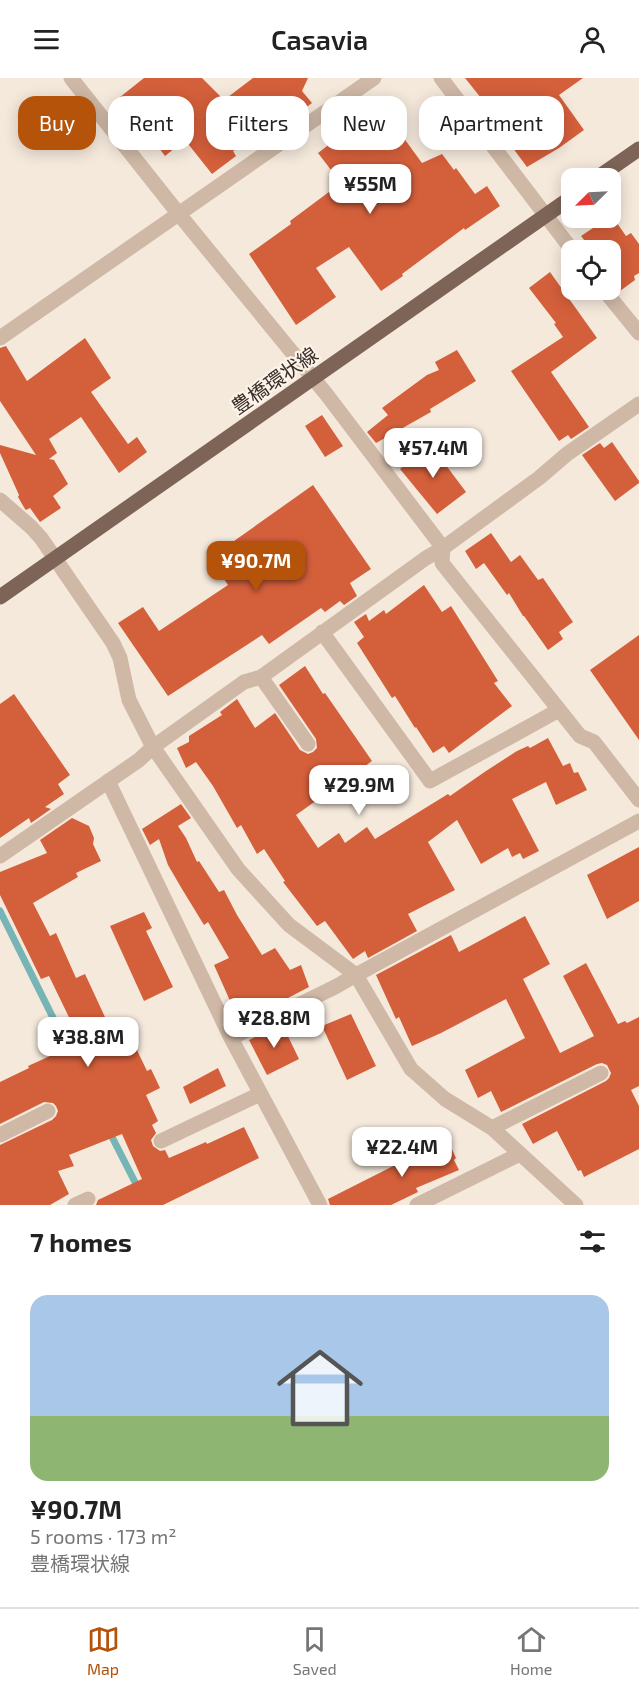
<!DOCTYPE html>
<meta charset="utf-8">
<style>
:root{--surface:#fff;--page:#f2f2f2;--text:#222;--muted:#767676;--line:#e0e0e0;--accent:#b45309}
body{margin:0;font-family:"Exo 2","Noto Sans JP",sans-serif;background:var(--page);color:var(--text);height:100vh;display:flex;flex-direction:column;font-size:22px;white-space:nowrap}
*{box-sizing:border-box;margin:0}
p{font-size:20px;color:var(--muted)}
.icon{flex:none;width:33px;height:33px;fill:none;stroke:currentColor;stroke-width:2;stroke-linecap:round;stroke-linejoin:round}
.map{position:relative;height:1127px;overflow:hidden}
.sheet{display:flex;flex-direction:column;background:var(--surface);flex:1}
.sheet>*{flex:none}
.top-card{position:absolute;left:18px;top:18px;width:603px;height:54px;display:flex;gap:12px}
.needle{width:39px;rotate:246deg}
.buttons{position:absolute;left:561px;top:90px;display:grid;gap:12px}
.buttons a{display:grid;place-items:center;width:60px;height:60px;border-radius:12px;background:var(--surface);box-shadow:0 3px 15px #0003;font-size:30px}
.price{position:absolute;translate:-50% -51px;padding:0 14px;border-radius:12px;background:#fff;color:#222;font-size:20px;line-height:39px;filter:drop-shadow(0 2px 3px #0008)}
.price::after{content:'';position:absolute;left:50%;top:36px;width:18px;height:14px;margin-left:-9px;background:inherit;clip-path:polygon(0 0,100% 0,50% 100%)}
.price.current{background:var(--accent);color:#fff}
ul{padding:0;list-style:none}
li{display:grid;align-content:center;gap:12px;height:318px;padding:0 30px}
li+li{border-top:2px solid var(--line)}
li span{display:grid;place-items:center;height:186px;border-radius:18px;color:#555}
li>.icon{margin-inline-start:auto}
span .icon{width:108px;height:108px;fill:#fffc;stroke-width:1}
li b{font-size:26px}
h2{display:flex;justify-content:space-between;align-items:center;height:72px;padding:0 30px;font-size:26px}
.tag{padding:0 21px;border-radius:18px;background:var(--surface);box-shadow:0 3px 15px #0003;font-size:21px;line-height:54px}
.tag.current{background:var(--accent);color:#fff}
header{display:flex;justify-content:space-between;align-items:center;height:78px;padding:0 30px;background:var(--surface);font-size:27px;font-weight:600}
.menu{display:flex;justify-content:space-around;align-items:center;height:84px;border-top:2px solid var(--line);background:var(--surface);font-size:16px;color:var(--muted)}
.menu a{display:grid;justify-items:center;gap:3px}
.menu .current{color:var(--accent)}
.map>svg:first-child{display:block}
</style>
<header><svg class="icon" aria-label="menu" viewBox="0 0 24 24"><path d="M4 6h16M4 12h16M4 18h16"/></svg>Casavia<svg class="icon" aria-label="person" viewBox="0 0 24 24"><circle cx="12" cy="8" r="4"/><path d="M4 21q1-7 8-7t8 7"/></svg></header>
<div class="map">
<svg width="639" height="1127" viewBox="0 0 639 1127">
<rect width="100%" height="100%" fill="#f5e9dc"/>
<g fill="none" stroke-linecap="round" stroke-linejoin="round">
<path stroke="#77b4b6" stroke-width="7" d="M 0,833 L 71,976
M 109,1053 L 138,1110"/>
</g>
<path fill="#d45f3b" d="M 144,0 L 202,0 L 224,22 L 253,0 L 308,0 L 302,13 L 312,25 L 289,42 L 278,28 L 232,64 L 237,71 L 233,73 L 236,78 L 212,96 L 185,62 L 165,78 L 137,41 L 130,46 L 127,44 L 124,44 L 115,23 Z
M 465,0 L 583,0 L 559,17 L 584,52 L 559,70 L 527,89 L 492,42 L 485,25 Z
M 380,25 L 405,58 L 403,59 L 422,85 L 442,76 L 454,92 L 456,90 L 475,116 L 487,108 L 500,128 L 465,152 L 464,150 L 402,196 L 403,198 L 381,213 L 349,169 L 316,190 L 336,219 L 296,247 L 249,176 L 291,146 L 290,143 L 341,105 L 318,75 L 361,42 L 360,41 Z
M 610,135 L 626,158 L 631,155 L 639,166 L 639,195 L 634,198 L 635,202 L 620,213 L 610,199 L 610,172 L 592,172 L 581,158 L 608,140 L 610,140 Z
M 550,194 L 597,260 L 551,294 L 589,349 L 571,361 L 568,357 L 559,363 L 511,293 L 563,259 L 554,246 L 556,245 L 529,210 Z
M 85,260 L 111,300 L 91,314 L 128,366 L 137,359 L 147,374 L 119,395 L 81,339 L 49,361 L 57,375 L 49,381 L 54,382 L 68,406 L 53,418 L 61,430 L 40,444 L 30,430 L 26,432 L 25,431 L 18,419 L 19,417 L 0,375 L 0,367 L 36,377 L 0,323 L 0,270 L 6,268 L 27,303 Z
M 457,272 L 476,303 L 430,331 L 431,334 L 376,365 L 367,354 L 388,337 L 382,330 L 427,297 L 439,292 L 435,284 Z
M 322,337 L 343,368 L 325,379 L 305,348 Z
M 612,364 L 639,403 L 639,405 L 615,423 L 582,377 L 600,365 L 604,370 Z
M 430,366 L 466,414 L 437,436 L 400,391 Z
M 313,407 L 371,491 L 350,505 L 357,518 L 344,527 L 340,523 L 325,534 L 321,530 L 269,566 L 262,557 L 168,618 L 118,545 L 143,529 L 159,553 L 228,507 L 210,480 Z
M 491,455 L 511,484 L 520,477 L 538,502 L 543,500 L 573,544 L 559,554 L 563,561 L 548,572 L 524,538 L 523,538 L 509,515 L 507,517 L 484,485 L 476,491 L 465,473 Z
M 424,507 L 442,534 L 451,528 L 498,603 L 494,605 L 512,628 L 449,675 L 444,668 L 433,675 L 416,649 L 415,650 L 395,618 L 392,620 L 357,565 L 364,559 L 354,544 L 366,536 L 369,543 L 384,532 L 386,536 Z
M 639,557 L 639,662 L 590,592 Z
M 305,588 L 323,616 L 325,615 L 372,683 L 296,737 L 318,770 L 339,755 L 345,765 L 367,749 L 375,761 L 448,716 L 450,718 L 486,693 L 517,673 L 528,668 L 530,670 L 548,660 L 563,688 L 570,685 L 574,695 L 578,694 L 587,712 L 556,727 L 546,704 L 512,721 L 539,773 L 523,781 L 520,775 L 512,779 L 508,770 L 481,786 L 457,742 L 428,764 L 455,812 L 408,836 L 417,853 L 368,880 L 365,873 L 353,881 L 325,843 L 317,848 L 283,804 L 285,803 L 264,771 L 257,776 L 241,747 L 237,750 L 213,708 L 196,684 L 186,690 L 177,670 L 189,664 L 189,658 L 222,637 L 220,634 L 237,621 L 255,650 L 275,635 L 300,672 L 308,676 L 313,674 L 317,670 L 316,661 L 279,607 Z
M 14,616 L 70,697 L 58,706 L 64,716 L 45,729 L 51,731 L 31,745 L 29,740 L 0,760 L 0,626 Z
M 181,726 L 191,740 L 178,748 L 186,760 L 197,784 L 199,783 L 219,814 L 224,812 L 237,837 L 262,877 L 275,870 L 290,892 L 301,887 L 309,909 L 240,945 L 214,887 L 229,880 L 208,844 L 204,847 L 182,811 L 168,787 L 159,761 L 150,767 L 142,751 Z
M 72,740 L 89,748 L 94,760 L 93,766 L 101,783 L 76,795 L 78,799 L 33,825 L 50,858 L 56,855 L 76,900 L 85,896 L 111,952 L 124,945 L 147,993 L 151,991 L 160,1010 L 146,1017 L 158,1043 L 152,1047 L 156,1055 L 151,1062 L 153,1068 L 160,1073 L 165,1072 L 169,1080 L 206,1064 L 207,1066 L 244,1049 L 259,1080 L 163,1127 L 96,1127 L 98,1122 L 142,1101 L 122,1056 L 69,1077 L 74,1088 L 58,1093 L 69,1116 L 50,1127 L 0,1127 L 0,1067 L 52,1042 L 56,1038 L 58,1033 L 56,1028 L 53,1025 L 44,1024 L 0,1046 L 0,1004 L 29,990 L 28,988 L 81,964 L 49,898 L 41,901 L 0,817 L 0,794 L 47,775 L 40,762 Z
M 639,769 L 639,823 L 607,841 L 587,797 Z
M 144,834 L 152,850 L 146,853 L 173,909 L 144,923 L 110,848 Z
M 525,838 L 550,886 L 523,901 L 560,975 L 594,958 L 563,898 L 586,885 L 618,946 L 625,943 L 627,945 L 639,939 L 639,1008 L 631,1012 L 639,1028 L 639,1071 L 584,1099 L 581,1092 L 578,1093 L 557,1053 L 533,1066 L 522,1046 L 606,1003 L 609,1000 L 611,995 L 607,987 L 602,985 L 597,986 L 501,1034 L 491,1013 L 478,1020 L 465,992 L 525,960 L 506,921 L 441,955 L 412,968 L 399,939 L 396,941 L 376,897 L 451,857 L 459,874 Z
M 351,936 L 376,988 L 347,1002 L 322,948 Z
M 282,946 L 299,981 L 267,997 L 249,962 Z
M 218,990 L 226,1008 L 190,1026 L 183,1009 Z
M 446,1059 L 456,1080 L 454,1082 L 459,1092 L 416,1110 L 418,1114 L 391,1127 L 330,1127 L 328,1121 L 419,1075 L 418,1072 Z"/>
<g fill="none" stroke-linecap="round" stroke-linejoin="round">
<path stroke="#cfb8a6" stroke-width="15" d="M 71,0 L 178,135 L 327,317 L 443,470 L 442,485 L 580,658 L 594,664 L 639,722
M 441,0 L 572,172
M 604,212 L 639,255
M 0,260 L 374,0
M 0,422 L 31,449 L 41,460 L 113,565 L 120,580 L 129,622 L 153,669 L 238,791 L 289,847 L 356,897 L 411,991 L 445,1021 L 492,1050 L 576,1127
M 322,554 L 430,703 L 559,632
M 261,599 L 308,666
M 108,703 L 231,960 L 320,1127
M 0,778 L 139,682 L 153,669 L 244,604 L 261,599 L 426,480 L 443,470 L 539,400 L 567,376 L 639,326
M 231,960 L 335,909 L 356,897 L 639,743
M 492,1050 L 601,995
M 0,1057 L 48,1033
M 161,1063 L 260,1016
M 75,1127 L 88,1121
M 417,1127 L 520,1076"/>
<path stroke="#7e6457" stroke-width="15" d="M 597,100 L 639,71
M 0,519 L 572,119"/>
</g>
<g text-anchor="middle" dominant-baseline="central" stroke-width="4.5" stroke-linejoin="round" paint-order="stroke">
<g font-size="20" fill="#3a2d28" stroke="#fcf3e9">
<text transform="translate(274 302) rotate(-35)">豊橋環状線</text>
</g>
</g>
</svg>
<div class="buttons">
<a><svg class="needle" viewBox="-14 -14 28 28"><path d="M0-13l5 13h-10z" fill="#e53935"/><path d="M0 13l5-13h-10z" fill="#767676"/></svg></a>
<a><svg class="icon" aria-label="locate" viewBox="0 0 24 24"><circle cx="12" cy="12" r="6"/><path d="M12 2v4M12 18v4M2 12h4M18 12h4"/></svg></a>
</div>
<b class="price" style="left:370px;top:137px">¥55M</b>
<b class="price" style="left:433px;top:401px">¥57.4M</b>
<b class="price current" style="left:256px;top:514px">¥90.7M</b>
<b class="price" style="left:359px;top:738px">¥29.9M</b>
<b class="price" style="left:274px;top:971px">¥28.8M</b>
<b class="price" style="left:88px;top:990px">¥38.8M</b>
<b class="price" style="left:402px;top:1100px">¥22.4M</b>
<div class="top-card">
<a class="tag current">Buy</a>
<a class="tag">Rent</a>
<a class="tag">Filters</a>
<a class="tag">New</a>
<a class="tag">Apartment</a>
</div>
</div>
<section class="sheet">
<h2>7 homes<svg class="icon" aria-label="filters" viewBox="0 0 24 24"><path d="M4 7h16M4 17h16"/><circle cx="9" cy="7" r="2"/><circle cx="15" cy="17" r="2"/></svg></h2>
<ul>
<li><span style="background:linear-gradient(#a9c7e8 65%,#8fb573 0)"><svg class="icon" aria-label="home" viewBox="0 0 24 24"><path d="M3 11l9-7 9 7M6 9v11h12V9"/></svg></span><div><b>¥90.7M</b><p>5 rooms · 173 m²</p><p>豊橋環状線</p></div></li>
</ul>
</section>
<nav class="menu">
<a class="current"><svg class="icon" aria-label="map" viewBox="0 0 24 24"><path d="M3 6l6-2 6 2 6-2v14l-6 2-6-2-6 2zM9 4v14M15 6v14"/></svg>Map</a>
<a><svg class="icon" aria-label="saved" viewBox="0 0 24 24"><path d="M7 4h10v16l-5-4-5 4z"/></svg>Saved</a>
<a><svg class="icon" aria-label="home" viewBox="0 0 24 24"><path d="M3 11l9-7 9 7M6 9v11h12V9"/></svg>Home</a>
</nav>
